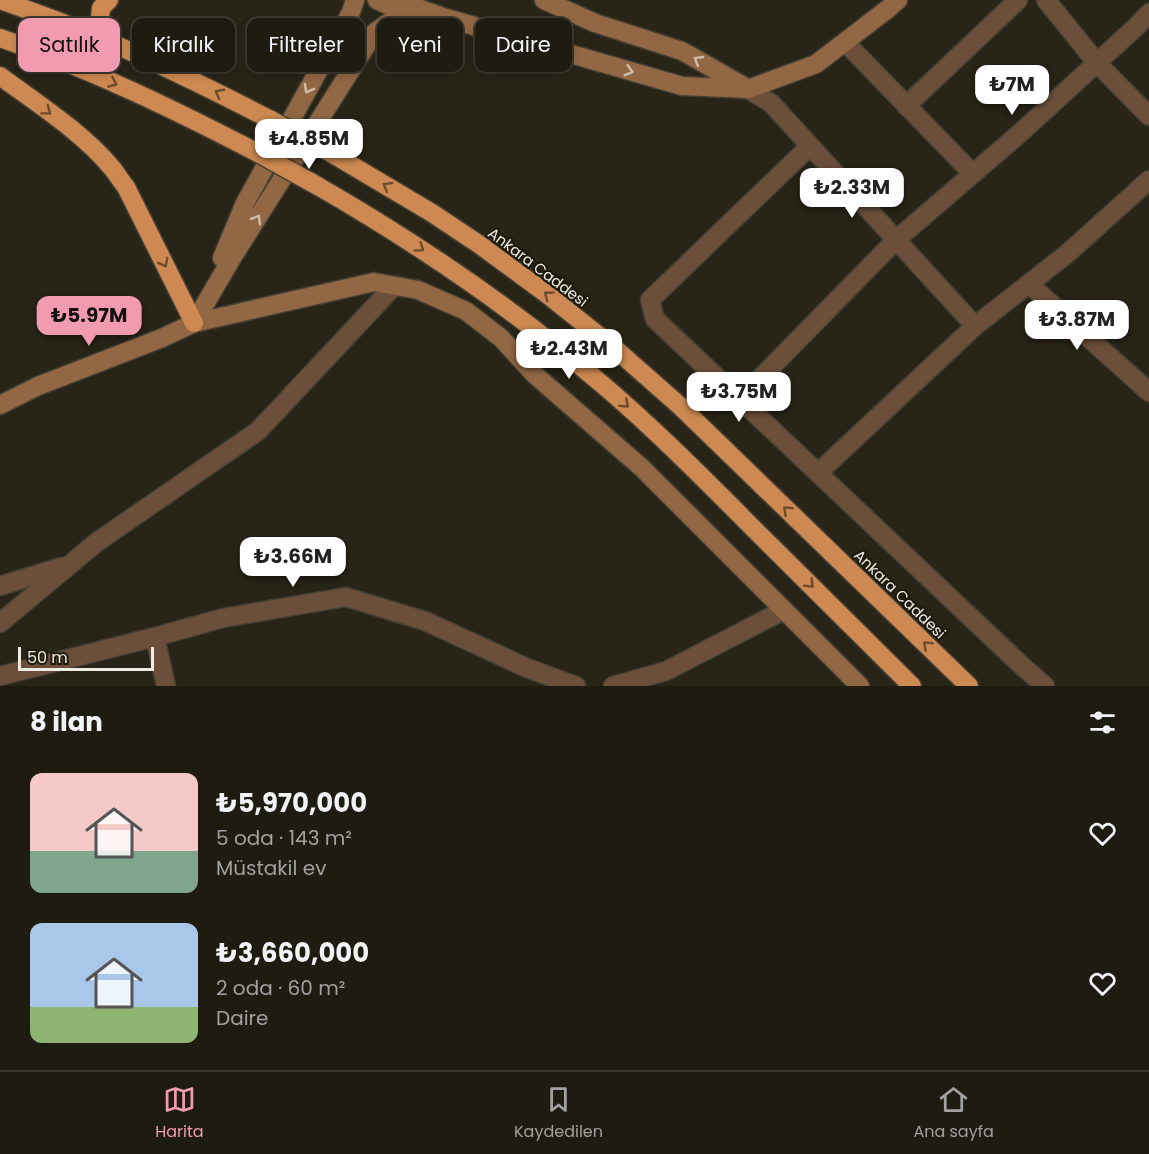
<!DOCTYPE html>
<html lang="tr">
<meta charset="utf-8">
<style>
:root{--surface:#1e1b11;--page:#2b281f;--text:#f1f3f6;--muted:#a1a19f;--line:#3c3931;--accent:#f29aaf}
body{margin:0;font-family:Poppins,sans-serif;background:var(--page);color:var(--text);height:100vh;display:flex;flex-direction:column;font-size:22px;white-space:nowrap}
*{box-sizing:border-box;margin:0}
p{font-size:20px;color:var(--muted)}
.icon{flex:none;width:33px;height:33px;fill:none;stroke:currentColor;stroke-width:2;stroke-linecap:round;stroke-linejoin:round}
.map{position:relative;height:686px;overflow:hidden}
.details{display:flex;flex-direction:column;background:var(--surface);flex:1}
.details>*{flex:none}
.top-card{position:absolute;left:18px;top:18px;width:600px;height:54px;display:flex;gap:12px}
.scale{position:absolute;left:18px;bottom:15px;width:136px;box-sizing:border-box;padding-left:6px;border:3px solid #eeebe3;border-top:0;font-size:16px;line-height:21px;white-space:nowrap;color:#eeebe3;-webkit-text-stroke:4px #1e1a0e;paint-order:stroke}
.price{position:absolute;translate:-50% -51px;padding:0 14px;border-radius:12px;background:#fff;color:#222;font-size:20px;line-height:39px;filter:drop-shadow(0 2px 3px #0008)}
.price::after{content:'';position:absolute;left:50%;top:36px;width:18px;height:14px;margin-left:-9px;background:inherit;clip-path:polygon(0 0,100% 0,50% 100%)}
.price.active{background:var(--accent);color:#111}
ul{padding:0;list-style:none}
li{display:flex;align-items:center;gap:18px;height:150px;padding:0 30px}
li span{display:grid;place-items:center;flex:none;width:168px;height:120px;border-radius:12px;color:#555}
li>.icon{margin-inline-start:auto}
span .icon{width:72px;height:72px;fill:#fffc;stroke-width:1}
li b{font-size:26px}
h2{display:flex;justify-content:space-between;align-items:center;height:72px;padding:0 30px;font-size:26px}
.pill{padding:0 21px;border-radius:12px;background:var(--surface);box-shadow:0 3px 9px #0003,0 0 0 2px var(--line);font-size:21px;line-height:54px}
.pill.active{background:var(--accent);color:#111}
.menu{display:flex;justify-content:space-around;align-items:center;height:84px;border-top:2px solid var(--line);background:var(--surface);font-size:16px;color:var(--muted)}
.menu a{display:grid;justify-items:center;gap:3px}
.menu .active{color:var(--accent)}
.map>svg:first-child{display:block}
</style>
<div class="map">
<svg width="1149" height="686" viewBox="0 0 1149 686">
<rect width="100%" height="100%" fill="#282417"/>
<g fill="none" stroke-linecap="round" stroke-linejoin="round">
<defs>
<path id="street" d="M 1046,0 L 1097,63 L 1149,116
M 845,42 L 973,174
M 748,89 L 771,103 L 975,326
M 906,106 L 1018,0
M 810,146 L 650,300 L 655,319 L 1019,663 L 1045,686
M 1029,284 L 1149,392
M 740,399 L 896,240 L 1019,134 L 1137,26 L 1149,13
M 818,473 L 975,326 L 1068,253 L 1149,180
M 0,586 L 61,567
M 0,623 L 97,542 L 258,431 L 394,286
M 155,637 L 166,686
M 0,676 L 155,637 L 223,618 L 346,597 L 425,621 L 527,668 L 576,686
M 613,686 L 666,671 L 784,610"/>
<path id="secondary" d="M 377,0 C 389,7 399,8 413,6
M 544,0 L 595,23 L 682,51 L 747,88
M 222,258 L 245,203 L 351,12 L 355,0
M 194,323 L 232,258 L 375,32 L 412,6 L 446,18 L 682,86 L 748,89 L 816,64 L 889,8 L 898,0
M 0,405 L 38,386 L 162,338 L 194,323 L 374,282 L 418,290 L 466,311 L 501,338 L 535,375 L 641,467 L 860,686"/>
<path id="highway" d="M 0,0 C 34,12 68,24 100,38 C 158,63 215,91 271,120
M 98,37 L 101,8 L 109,0
M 0,38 C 89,68 175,110 258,153
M 0,76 C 38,104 82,132 112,168 C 117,174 121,181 126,187 L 194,323
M 331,153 L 432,213 L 480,245 L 548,295 L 613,347 L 680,406 L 969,686
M 316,185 C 417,243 514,309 603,385 C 657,431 707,482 757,532 C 809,584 861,635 912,686"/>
</defs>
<use href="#street" stroke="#444034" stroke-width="21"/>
<use href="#secondary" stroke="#444034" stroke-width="21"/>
<use href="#highway" stroke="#444034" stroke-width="21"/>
<use href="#street" stroke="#6b4f3a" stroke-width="18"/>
<use href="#secondary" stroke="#926744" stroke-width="18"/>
<use href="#highway" stroke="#cd8951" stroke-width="18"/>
<defs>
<path id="highway-bridge" d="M 271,120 L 331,153
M 258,153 L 316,185"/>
</defs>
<use href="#highway-bridge" stroke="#444034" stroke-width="21" stroke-linecap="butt"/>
<use href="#highway-bridge" stroke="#cd8951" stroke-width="18"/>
</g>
<defs><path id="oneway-chevron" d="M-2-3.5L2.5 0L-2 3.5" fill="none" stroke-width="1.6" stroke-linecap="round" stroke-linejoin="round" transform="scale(1.5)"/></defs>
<g stroke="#cebdab">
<use href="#oneway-chevron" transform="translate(698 60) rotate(-150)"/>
<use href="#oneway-chevron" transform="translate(629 71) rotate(16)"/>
<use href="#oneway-chevron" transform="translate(308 89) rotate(119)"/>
<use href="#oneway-chevron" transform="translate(257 219) rotate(-58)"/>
</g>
<g stroke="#6d4c2c">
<use href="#oneway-chevron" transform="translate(113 83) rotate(24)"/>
<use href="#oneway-chevron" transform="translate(219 93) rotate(-152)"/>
<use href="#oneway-chevron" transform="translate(47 111) rotate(37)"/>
<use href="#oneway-chevron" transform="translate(387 186) rotate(-149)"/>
<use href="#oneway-chevron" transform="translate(420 248) rotate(34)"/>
<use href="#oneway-chevron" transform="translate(164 263) rotate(63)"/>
<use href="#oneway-chevron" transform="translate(548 295) rotate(-143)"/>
<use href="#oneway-chevron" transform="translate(625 404) rotate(42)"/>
<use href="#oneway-chevron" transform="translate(787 510) rotate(-136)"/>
<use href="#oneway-chevron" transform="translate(810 584) rotate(45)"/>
<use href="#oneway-chevron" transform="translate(927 645) rotate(-136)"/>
</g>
<g text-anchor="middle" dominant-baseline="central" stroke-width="4.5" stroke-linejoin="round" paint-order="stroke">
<g font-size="15" fill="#eeebe3" stroke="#1e1a0e">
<text transform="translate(538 267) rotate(37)">Ankara Caddesi</text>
<text transform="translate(900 594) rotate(44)">Ankara Caddesi</text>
</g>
</g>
</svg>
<div class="scale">50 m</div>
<b class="price" style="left:1012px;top:116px">₺7M</b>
<b class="price" style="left:309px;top:170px">₺4.85M</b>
<b class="price" style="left:852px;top:219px">₺2.33M</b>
<b class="price active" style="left:89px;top:347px">₺5.97M</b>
<b class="price" style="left:1077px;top:351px">₺3.87M</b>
<b class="price" style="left:569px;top:380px">₺2.43M</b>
<b class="price" style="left:739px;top:423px">₺3.75M</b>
<b class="price" style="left:293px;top:588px">₺3.66M</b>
<div class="top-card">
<a class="pill active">Satılık</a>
<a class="pill">Kiralık</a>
<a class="pill">Filtreler</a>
<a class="pill">Yeni</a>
<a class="pill">Daire</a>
</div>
</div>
<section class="details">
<h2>8 ilan<svg class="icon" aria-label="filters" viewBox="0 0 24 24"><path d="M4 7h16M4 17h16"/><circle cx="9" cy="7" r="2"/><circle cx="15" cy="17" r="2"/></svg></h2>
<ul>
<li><span style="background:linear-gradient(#f6c9c9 65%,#7fa58c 0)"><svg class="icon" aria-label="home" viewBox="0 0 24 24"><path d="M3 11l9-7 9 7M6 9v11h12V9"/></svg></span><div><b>₺5,970,000</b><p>5 oda · 143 m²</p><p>Müstakil ev</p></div><svg class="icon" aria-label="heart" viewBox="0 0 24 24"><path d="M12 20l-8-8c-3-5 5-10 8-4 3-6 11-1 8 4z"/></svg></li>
<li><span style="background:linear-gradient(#a9c7e8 70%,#8fb573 0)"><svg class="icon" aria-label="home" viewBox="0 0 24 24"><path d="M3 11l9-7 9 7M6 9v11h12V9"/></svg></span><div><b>₺3,660,000</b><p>2 oda · 60 m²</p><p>Daire</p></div><svg class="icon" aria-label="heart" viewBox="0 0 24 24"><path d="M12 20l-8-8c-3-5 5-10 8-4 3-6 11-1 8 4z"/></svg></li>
</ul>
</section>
<nav class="menu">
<a class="active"><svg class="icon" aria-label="map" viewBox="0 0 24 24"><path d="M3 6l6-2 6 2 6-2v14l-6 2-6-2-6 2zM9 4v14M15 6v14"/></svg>Harita</a>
<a><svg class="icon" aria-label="saved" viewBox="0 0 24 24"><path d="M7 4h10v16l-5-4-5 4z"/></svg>Kaydedilen</a>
<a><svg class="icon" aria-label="home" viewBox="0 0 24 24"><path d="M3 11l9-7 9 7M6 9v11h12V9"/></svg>Ana sayfa</a>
</nav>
